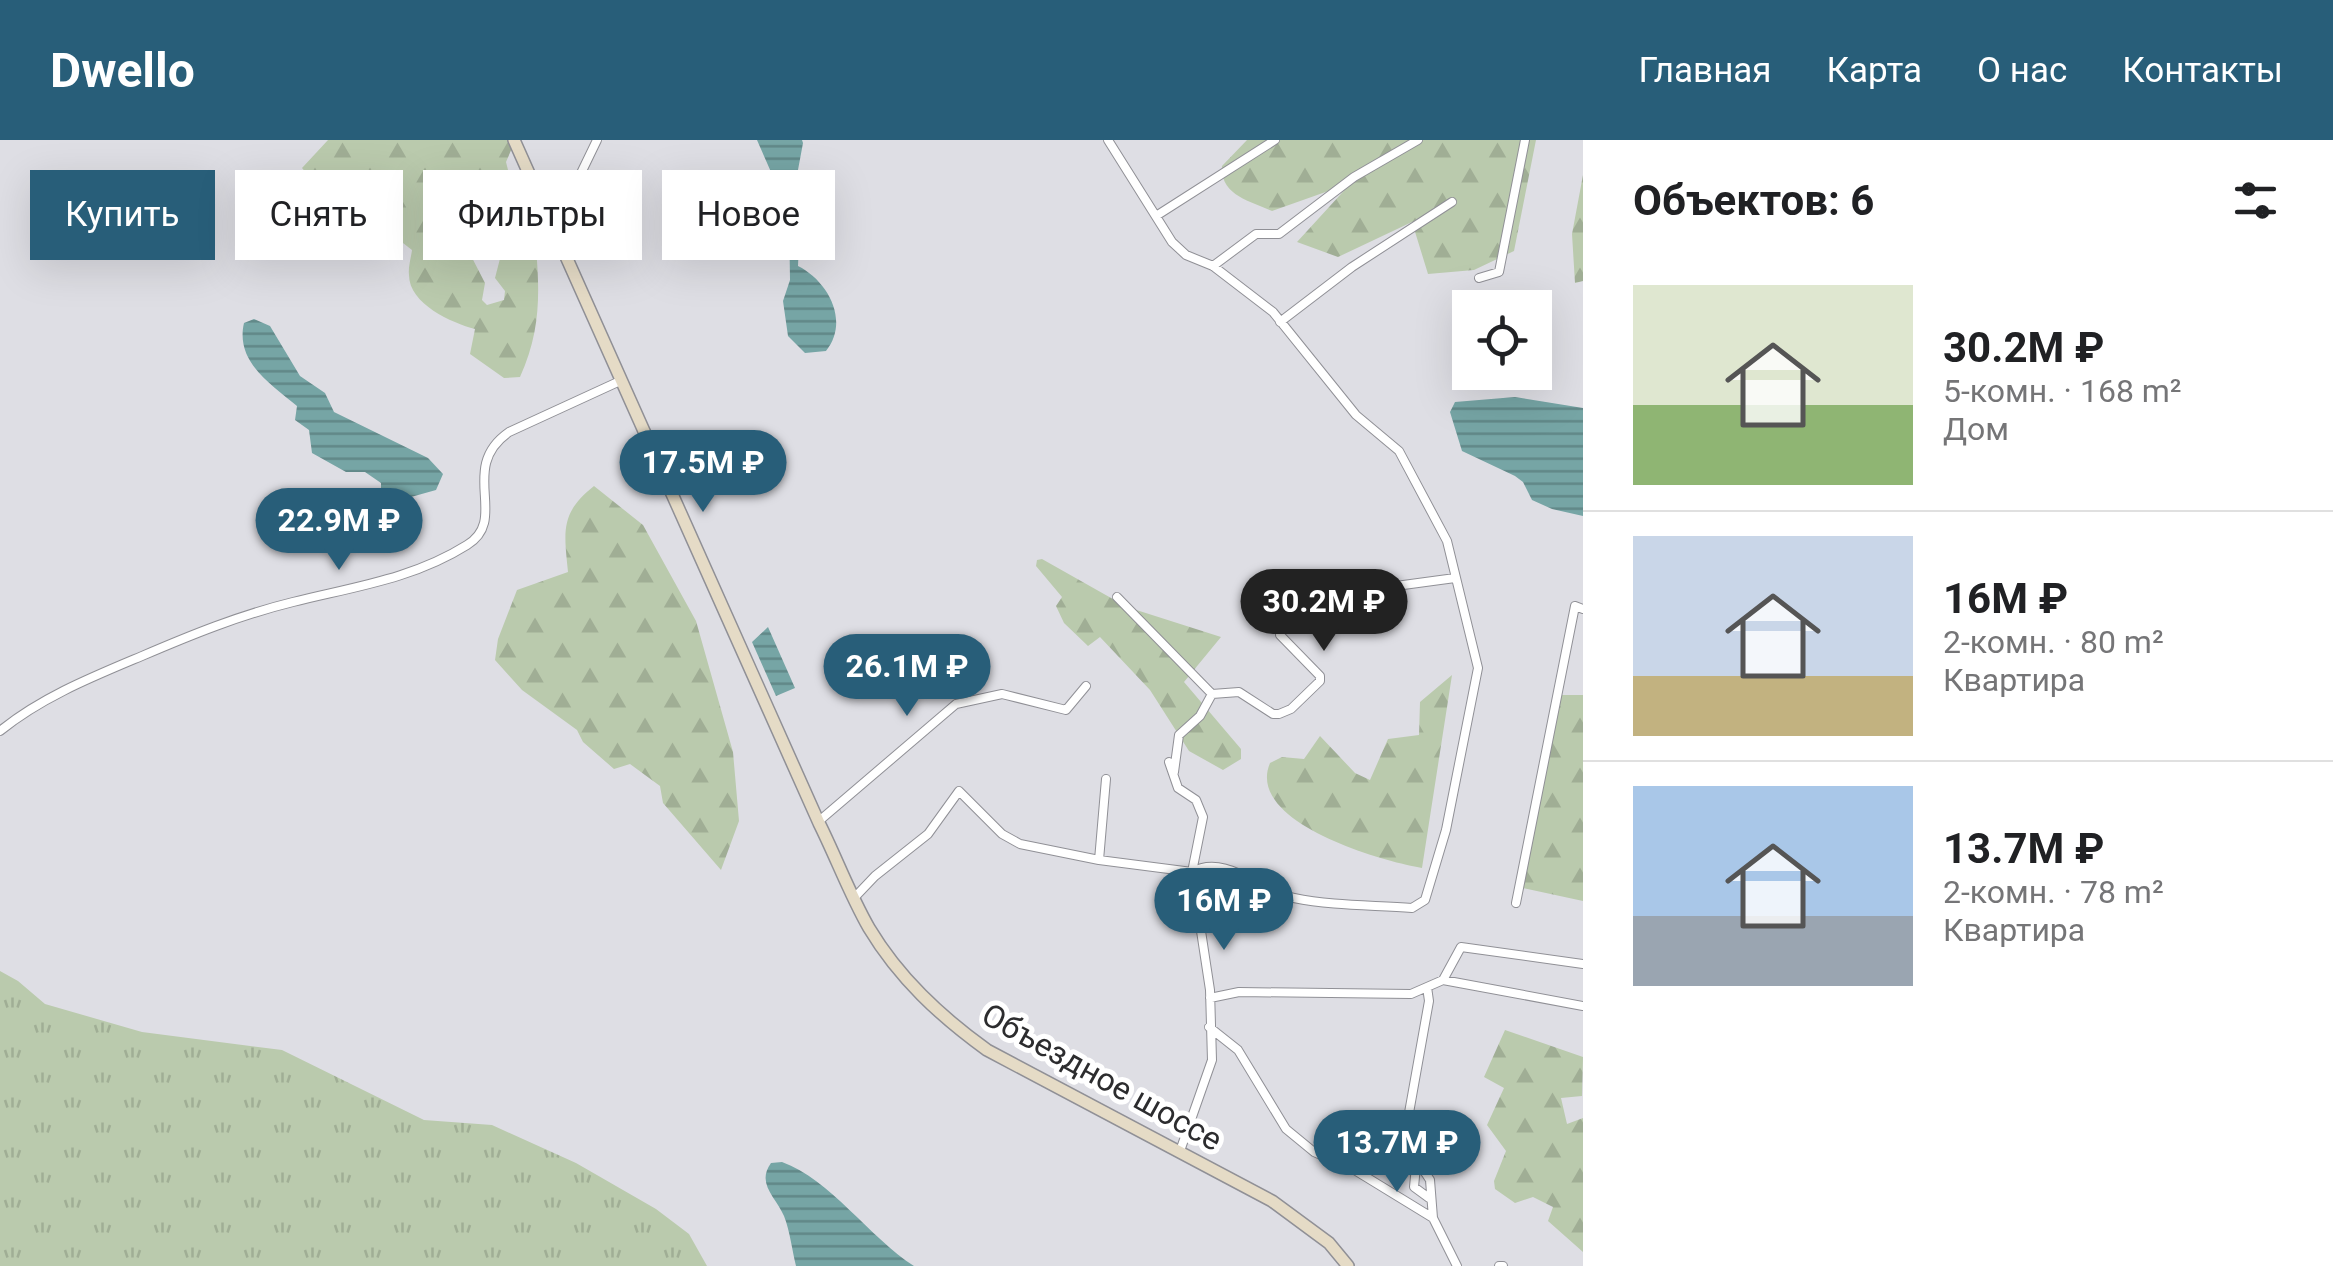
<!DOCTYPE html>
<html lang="ru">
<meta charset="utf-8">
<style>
:root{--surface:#fff;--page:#f2f2f2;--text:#202124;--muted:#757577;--line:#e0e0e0;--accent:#285e79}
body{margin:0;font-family:Roboto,sans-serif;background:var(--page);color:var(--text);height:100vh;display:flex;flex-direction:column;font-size:38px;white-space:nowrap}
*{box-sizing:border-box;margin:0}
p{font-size:32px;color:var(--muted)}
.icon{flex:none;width:55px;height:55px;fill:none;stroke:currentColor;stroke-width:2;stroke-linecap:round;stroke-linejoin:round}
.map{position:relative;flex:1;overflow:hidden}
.details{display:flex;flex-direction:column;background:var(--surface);width:750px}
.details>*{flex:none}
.banner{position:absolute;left:30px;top:30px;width:950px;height:90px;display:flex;gap:20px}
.tools{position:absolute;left:1452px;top:150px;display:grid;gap:20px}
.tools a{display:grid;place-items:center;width:100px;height:100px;border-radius:0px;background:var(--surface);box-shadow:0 10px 40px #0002;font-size:50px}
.price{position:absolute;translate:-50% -85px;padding:0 22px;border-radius:35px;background:var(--accent);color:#fff;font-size:32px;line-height:65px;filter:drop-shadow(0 2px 5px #0008)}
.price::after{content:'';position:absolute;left:50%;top:60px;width:30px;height:22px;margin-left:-15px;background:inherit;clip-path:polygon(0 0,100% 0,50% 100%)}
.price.on{background:#222;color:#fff}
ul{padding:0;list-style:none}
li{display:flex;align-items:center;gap:30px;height:250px;padding:0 50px}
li+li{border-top:2px solid var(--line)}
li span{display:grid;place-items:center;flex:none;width:280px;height:200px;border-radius:0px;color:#555}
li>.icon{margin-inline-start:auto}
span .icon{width:120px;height:120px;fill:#fffc;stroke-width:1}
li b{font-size:42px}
h2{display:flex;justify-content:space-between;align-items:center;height:120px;padding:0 50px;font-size:42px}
.chip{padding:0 35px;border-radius:0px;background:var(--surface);box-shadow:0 10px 40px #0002;font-size:35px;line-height:90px}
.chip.on{background:var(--accent);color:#fff}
header{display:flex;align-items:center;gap:60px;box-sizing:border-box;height:140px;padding:0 50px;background:var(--accent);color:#fff}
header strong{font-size:48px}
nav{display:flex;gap:55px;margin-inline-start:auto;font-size:35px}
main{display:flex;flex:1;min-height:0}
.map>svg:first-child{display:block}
</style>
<header>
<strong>Dwello</strong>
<nav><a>Главная</a><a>Карта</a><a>О нас</a><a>Контакты</a></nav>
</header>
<main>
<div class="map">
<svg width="1583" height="1126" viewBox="0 0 1583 1126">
<defs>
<pattern id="forest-firs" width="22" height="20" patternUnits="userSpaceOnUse" patternTransform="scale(2.5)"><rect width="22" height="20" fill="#bacaad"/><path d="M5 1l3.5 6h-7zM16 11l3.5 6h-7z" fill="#a0ae95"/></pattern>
<pattern id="park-tufts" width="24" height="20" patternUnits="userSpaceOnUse" patternTransform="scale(2.5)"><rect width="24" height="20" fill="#bacaad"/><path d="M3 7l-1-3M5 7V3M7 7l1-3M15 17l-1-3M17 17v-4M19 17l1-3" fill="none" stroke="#a0ae95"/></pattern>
<pattern id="water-rules" width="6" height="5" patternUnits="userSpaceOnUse" patternTransform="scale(2.5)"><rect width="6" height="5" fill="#76a5a5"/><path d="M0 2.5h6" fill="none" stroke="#618787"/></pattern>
</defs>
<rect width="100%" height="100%" fill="#dedee4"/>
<path fill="url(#forest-firs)" d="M 328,0 L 508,0 L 512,8 L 506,22 L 511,42 L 497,51 L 482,44 L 486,86 L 466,106 L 485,143 L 482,160 L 487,165 L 504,160 L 505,151 L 495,138 L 503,107 L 514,94 L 503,85 C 507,76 523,68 533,69 C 537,131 547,178 520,237 L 504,238 L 470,214 L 475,189 C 452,183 409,164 409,135 C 408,127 411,118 412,110 L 324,42 L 312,40 L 302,28 Z
M 1247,0 L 1536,0 L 1514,111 L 1474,130 L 1428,134 L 1412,82 L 1338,117 L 1297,102 L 1351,43 L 1272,71 C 1250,61 1220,55 1222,26 Z
M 1583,35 L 1583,141 L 1575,143 L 1572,94 Z
M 594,346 L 643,385 L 696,481 L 733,612 L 739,681 L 721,730 L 663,663 L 660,646 L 630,624 L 614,629 L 583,602 L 577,590 L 522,550 L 495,520 L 498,499 L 517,450 L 568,432 C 564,391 560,373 594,346 Z
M 1042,419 L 1127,467 L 1221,497 L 1184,542 L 1241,609 L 1241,619 L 1223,630 L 1189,611 L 1150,550 L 1100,497 L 1088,506 L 1064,483 L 1056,466 L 1062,457 L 1036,426 L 1037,420 Z
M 1452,535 L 1422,728 C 1380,721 1245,682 1270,623 L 1282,617 L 1304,619 L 1320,596 L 1355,633 L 1370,640 L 1388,599 L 1419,595 L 1420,562 Z
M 1561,555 L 1583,555 L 1583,761 L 1523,748 Z
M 1505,890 L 1583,917 L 1582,956 L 1561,958 L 1567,984 L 1583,978 L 1583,1112 L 1548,1081 L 1553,1067 L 1533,1057 L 1515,1063 L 1495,1049 L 1494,1041 L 1506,1011 L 1487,985 L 1504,948 L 1484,937 Z"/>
<path fill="url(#park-tufts)" d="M 0,831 L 18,841 L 45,864 L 142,892 L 282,910 L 424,980 L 492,985 L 576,1023 L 656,1069 L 689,1094 L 707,1126 L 0,1126 Z"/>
<path fill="url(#water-rules)" d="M 757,0 L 802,0 L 803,3 L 795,46 L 800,82 L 798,126 C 828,141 850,181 826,211 L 805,213 L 788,196 L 783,161 L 790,140 L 789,73 Z
M 254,179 L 270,186 L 300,236 L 325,253 L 334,272 L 428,318 L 443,334 L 436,350 L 393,362 L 381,353 L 381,343 L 365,332 L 346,332 L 312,313 L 309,290 L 295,280 L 297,266 C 271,244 235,222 244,183 Z
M 1515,257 L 1583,268 L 1583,376 L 1552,369 L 1532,360 L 1523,342 L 1515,336 L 1462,311 L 1450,272 L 1455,262 Z
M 768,487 L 795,548 L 776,556 L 752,502 Z
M 782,1022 C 830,1039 870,1098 914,1126 L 796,1126 C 792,1110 790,1091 784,1076 C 776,1057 756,1044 771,1023 Z"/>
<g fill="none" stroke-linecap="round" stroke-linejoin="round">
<defs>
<path id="minor" d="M 1156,76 L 1275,0
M 554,89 L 597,0
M 1213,126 L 1256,94 L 1279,94 L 1354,37 L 1418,0
M 1479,138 L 1499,132 L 1525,0
M 1280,182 L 1352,127 L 1452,62
M 1117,457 L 1212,554 L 1200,576 L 1179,595 L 1174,632
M 1212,554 L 1239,552 L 1273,574 L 1279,574 L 1291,569 L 1320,541 L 1320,536 L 1280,495 L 1282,483 L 1359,451 L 1455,438
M 0,591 C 42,557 92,537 142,516 C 191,495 240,475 293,462 C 353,447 413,439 467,405 C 510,379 457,328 509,292 L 620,241
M 1169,622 L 1178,648 L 1196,660 L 1203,677 L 1192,732 L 1210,850 L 1212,920 L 1180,1011
M 819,681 L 956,564 L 1002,554 L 1066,570 L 1086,546
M 1099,720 L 1106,639
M 855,757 L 875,736 L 928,694 L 959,651 L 1002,694 L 1020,704 L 1099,720 L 1192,732 C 1225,713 1261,751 1294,758 C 1332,766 1373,765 1412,768 L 1425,760 L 1446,690 L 1478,528 L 1447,401 L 1399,311 L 1356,275 L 1273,172 L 1213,126 L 1186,115 L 1172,102 L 1108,0
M 1516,763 L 1575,466 L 1583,469
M 1443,840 L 1461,807 L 1583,824
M 1427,847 L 1429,861 L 1407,984 C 1409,1014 1416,1018 1430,1040 L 1433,1078 L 1457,1126
M 1210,858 L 1239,852 L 1411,854 L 1443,840 L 1583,866
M 1209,887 L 1238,910 L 1286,989 L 1314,1012 L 1353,1029 L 1433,1078
M 1416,1026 L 1414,1047 L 1429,1058
M 1499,1126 L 1503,1126"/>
<path id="secondary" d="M 514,0 L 819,683 C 836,717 850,755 869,788 C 899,838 940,876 987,910 L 1272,1061 L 1329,1103 L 1348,1126"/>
</defs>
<use href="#minor" stroke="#909096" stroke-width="10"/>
<use href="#secondary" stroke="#909096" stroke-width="14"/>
<use href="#minor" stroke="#fff" stroke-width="8"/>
<use href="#secondary" stroke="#e5dbc6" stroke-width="11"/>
</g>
<g text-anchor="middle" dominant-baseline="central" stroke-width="10" stroke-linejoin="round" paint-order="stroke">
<g font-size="32" fill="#2c2c2e" stroke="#fff">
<text transform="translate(1102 937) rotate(29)">Объездное шоссе</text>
</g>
</g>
</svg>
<div class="tools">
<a><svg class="icon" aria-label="locate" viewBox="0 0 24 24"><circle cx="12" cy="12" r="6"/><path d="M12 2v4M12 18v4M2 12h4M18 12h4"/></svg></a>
</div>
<b class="price" style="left:703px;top:375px">17.5M ₽</b>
<b class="price" style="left:339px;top:433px">22.9M ₽</b>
<b class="price on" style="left:1324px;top:514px">30.2M ₽</b>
<b class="price" style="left:907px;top:579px">26.1M ₽</b>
<b class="price" style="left:1224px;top:813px">16M ₽</b>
<b class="price" style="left:1397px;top:1055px">13.7M ₽</b>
<div class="banner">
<a class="chip on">Купить</a>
<a class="chip">Снять</a>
<a class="chip">Фильтры</a>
<a class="chip">Новое</a>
</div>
</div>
<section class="details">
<h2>Объектов: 6<svg class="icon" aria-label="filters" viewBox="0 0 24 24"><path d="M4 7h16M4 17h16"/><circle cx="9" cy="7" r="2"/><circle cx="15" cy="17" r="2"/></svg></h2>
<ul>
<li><span style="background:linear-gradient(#dfe7d0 60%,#8fb573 0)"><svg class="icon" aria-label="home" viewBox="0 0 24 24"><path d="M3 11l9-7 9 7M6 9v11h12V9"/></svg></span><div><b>30.2M ₽</b><p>5-комн. · 168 m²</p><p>Дом</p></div></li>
<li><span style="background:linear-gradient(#c9d6e8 70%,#c2b280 0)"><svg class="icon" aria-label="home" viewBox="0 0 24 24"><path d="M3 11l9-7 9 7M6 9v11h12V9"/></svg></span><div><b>16M ₽</b><p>2-комн. · 80 m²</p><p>Квартира</p></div></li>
<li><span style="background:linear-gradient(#a9c7e8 65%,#9aa5b1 0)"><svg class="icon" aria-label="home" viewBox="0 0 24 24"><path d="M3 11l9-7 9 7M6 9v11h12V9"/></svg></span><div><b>13.7M ₽</b><p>2-комн. · 78 m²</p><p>Квартира</p></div></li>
</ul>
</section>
</main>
